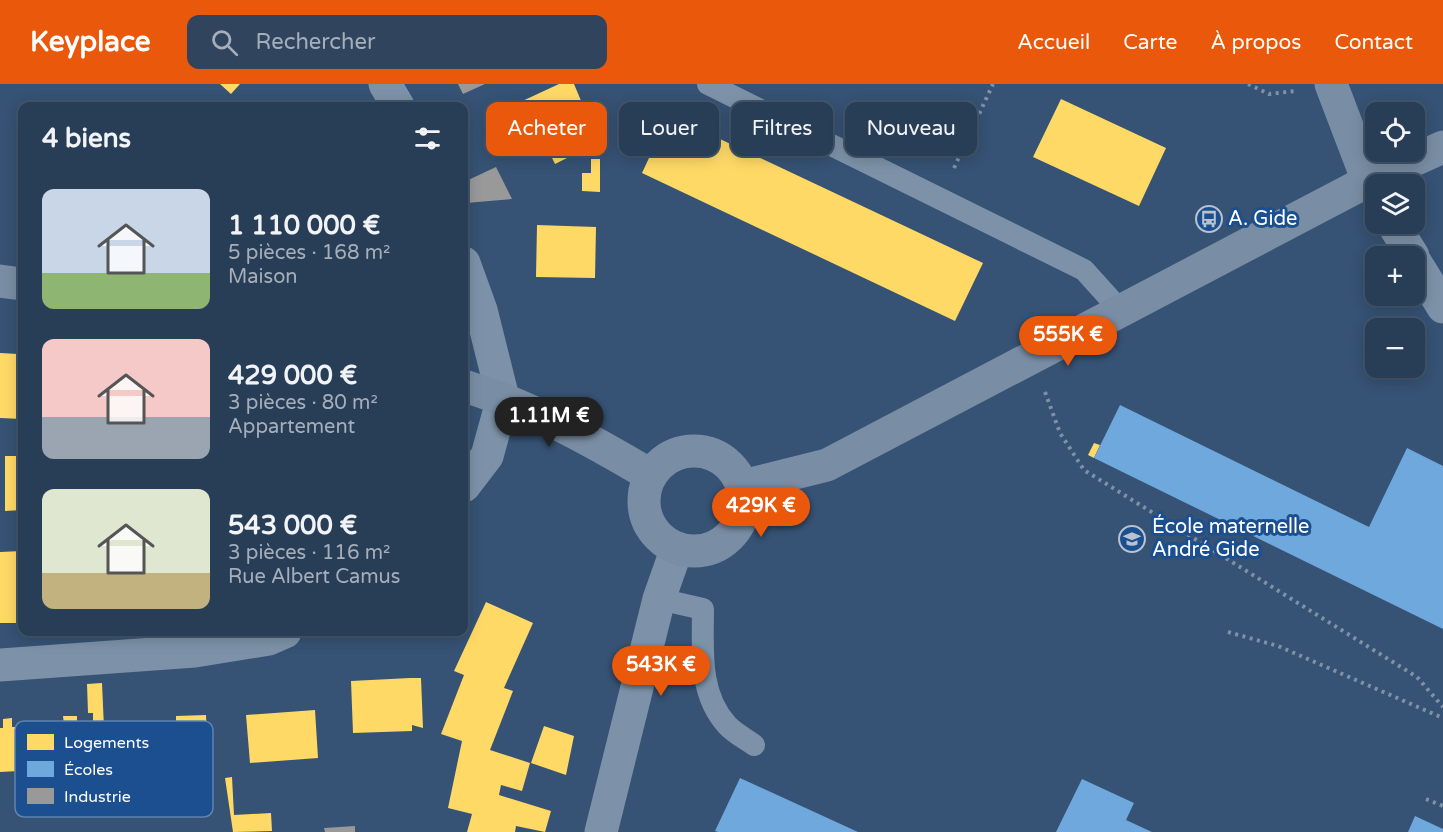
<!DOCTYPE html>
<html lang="fr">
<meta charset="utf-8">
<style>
:root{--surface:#283e57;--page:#30455d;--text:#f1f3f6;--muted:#a5aeba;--line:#44576d;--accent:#ea580c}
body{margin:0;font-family:"Varela Round",sans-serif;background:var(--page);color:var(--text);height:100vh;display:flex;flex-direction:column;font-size:22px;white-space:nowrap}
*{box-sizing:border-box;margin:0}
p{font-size:20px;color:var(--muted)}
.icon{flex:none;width:33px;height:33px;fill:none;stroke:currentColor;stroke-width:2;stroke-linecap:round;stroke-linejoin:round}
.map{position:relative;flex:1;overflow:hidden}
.details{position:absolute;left:18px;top:18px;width:450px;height:534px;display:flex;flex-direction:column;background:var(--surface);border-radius:12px;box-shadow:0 3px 15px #0003,0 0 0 2px var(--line)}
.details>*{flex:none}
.banner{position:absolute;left:486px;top:18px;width:570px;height:54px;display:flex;gap:12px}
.buttons{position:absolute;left:1365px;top:18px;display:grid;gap:12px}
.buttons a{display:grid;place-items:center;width:60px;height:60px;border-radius:12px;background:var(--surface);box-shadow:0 3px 15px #0003,0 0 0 2px var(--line);font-size:30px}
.price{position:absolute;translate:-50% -51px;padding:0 14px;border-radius:21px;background:var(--accent);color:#fff;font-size:20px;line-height:39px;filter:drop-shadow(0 2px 3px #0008)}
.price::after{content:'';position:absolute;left:50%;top:36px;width:18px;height:14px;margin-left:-9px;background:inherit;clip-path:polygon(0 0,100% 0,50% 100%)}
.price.active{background:#222;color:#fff}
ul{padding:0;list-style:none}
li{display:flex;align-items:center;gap:18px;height:150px;padding:0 24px}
li span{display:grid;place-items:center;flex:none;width:168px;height:120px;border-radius:12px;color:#555}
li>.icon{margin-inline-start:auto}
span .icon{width:72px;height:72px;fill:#fffc;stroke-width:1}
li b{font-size:26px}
h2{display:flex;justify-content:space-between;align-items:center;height:72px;padding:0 24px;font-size:26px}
.tag{padding:0 21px;border-radius:12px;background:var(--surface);box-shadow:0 3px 15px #0003,0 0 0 2px var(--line);font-size:21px;line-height:54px}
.tag.active{background:var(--accent);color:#fff}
header{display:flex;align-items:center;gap:36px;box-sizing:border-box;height:84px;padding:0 30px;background:var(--accent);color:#fff}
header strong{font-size:28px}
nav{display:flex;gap:33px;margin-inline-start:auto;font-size:21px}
.search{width:420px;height:54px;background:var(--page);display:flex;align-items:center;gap:15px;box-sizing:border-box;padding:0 21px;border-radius:12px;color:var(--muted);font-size:22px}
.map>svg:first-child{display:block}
</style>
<header>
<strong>Keyplace</strong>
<div class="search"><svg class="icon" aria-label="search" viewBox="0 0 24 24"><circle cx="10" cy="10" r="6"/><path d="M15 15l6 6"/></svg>Rechercher</div>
<nav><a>Accueil</a><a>Carte</a><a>À propos</a><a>Contact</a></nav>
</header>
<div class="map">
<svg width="1443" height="748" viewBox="0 0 1443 748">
<rect width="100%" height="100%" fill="#365274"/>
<path fill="#ffd966" d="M 220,0 L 240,0 L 231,10 Z
M 559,0 L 574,0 L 587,31 L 564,42 L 577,69 L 555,80 L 529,26 L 522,29 L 518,19 Z
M 1061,15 L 1166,64 L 1139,122 L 1033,73 Z
M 669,31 L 983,179 L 955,237 L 642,89 Z
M 591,75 L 600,75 L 600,108 L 582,107 L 582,89 L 591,89 Z
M 20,88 L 22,88 L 22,132 L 18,132 Z
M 537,141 L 596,143 L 595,194 L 536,193 Z
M 0,269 L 18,270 L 18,303 L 22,303 L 22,335 L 0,334 Z
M 1094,359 L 1100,361 L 1094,374 L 1088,371 Z
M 5,372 L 22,372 L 22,426 L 5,427 Z
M 22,467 L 22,539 L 0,539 L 0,468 Z
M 486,518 L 533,539 L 504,604 L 513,607 L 490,666 L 530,679 L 522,707 L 501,701 L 499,711 L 551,727 L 545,748 L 516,742 L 515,748 L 467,748 L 472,730 L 448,724 L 462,657 L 441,650 L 464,591 L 454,587 Z
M 410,594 L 421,594 L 423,644 L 412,641 L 412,647 L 353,649 L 351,597 Z
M 102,599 L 104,644 L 176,641 L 176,632 L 206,631 L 208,685 L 105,689 L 105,685 L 99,685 L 99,700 L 69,701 L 69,705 L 53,706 L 49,642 L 64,641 L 63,632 L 77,632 L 77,640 L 93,639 L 93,629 L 88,629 L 87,600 Z
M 315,626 L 318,674 L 250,679 L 246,631 Z
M 12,634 L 12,643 L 35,642 L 37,686 L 0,688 L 0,644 L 3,644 L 3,635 Z
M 544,642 L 574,652 L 566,691 L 531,679 Z
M 232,693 L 234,731 L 271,729 L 272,747 L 233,748 L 225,694 Z"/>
<path fill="#6fa8dc" d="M 1120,321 L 1369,443 L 1407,364 L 1443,382 L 1443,545 L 1094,374 Z
M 740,694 L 858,748 L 718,748 L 715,747 Z
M 1082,695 L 1134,719 L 1126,736 L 1152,748 L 1056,748 Z
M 1415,732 L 1443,745 L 1443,748 L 1408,748 Z"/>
<path fill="#999" d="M 458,0 L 485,0 L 463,10 Z
M 496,83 L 512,115 L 466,119 L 464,98 Z
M 355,742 L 355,748 L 325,748 L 324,744 Z"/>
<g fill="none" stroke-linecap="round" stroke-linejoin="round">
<path stroke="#7d92a8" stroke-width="4" stroke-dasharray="3 4.5" stroke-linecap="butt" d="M 1248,0 L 1269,10 L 1295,7
M 954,84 L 993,0
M 1045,308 L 1060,349 L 1084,386 L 1417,593 L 1443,623
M 1228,548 L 1278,562 L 1443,634
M 1426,715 L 1443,722"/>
<path stroke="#7d92a8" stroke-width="22" d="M 708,0 L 1084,186 L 1121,227
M 659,515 L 703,525 C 703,565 698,609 727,641 C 734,649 746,655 754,661"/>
<path stroke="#7d92a8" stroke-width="33" d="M 385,0 L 398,22
M 1393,140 L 1413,172
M 1414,176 L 1443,223
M 464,179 L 481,226 L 503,314 L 487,372 L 464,402
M 0,581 L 195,567 L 269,555 L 285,548
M 601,748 L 659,515 L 677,464"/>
<path stroke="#798da4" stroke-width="33" d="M 1331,0 L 1368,97
M 0,197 L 22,200
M 464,302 C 530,322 591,356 650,391
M644 417a50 50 0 1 1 100 0a50 50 0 1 1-100 0Z
M 743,402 L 827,381 L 1368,97 L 1443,63"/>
</g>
<defs>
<symbol id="bus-ring" viewBox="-11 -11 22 22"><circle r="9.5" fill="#1b4f8f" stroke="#b9c2ce" stroke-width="1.5"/><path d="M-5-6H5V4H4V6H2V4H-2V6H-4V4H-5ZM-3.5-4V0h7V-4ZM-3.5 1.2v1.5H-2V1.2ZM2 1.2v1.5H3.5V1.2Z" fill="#b9c2ce"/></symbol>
<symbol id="school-ring" viewBox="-11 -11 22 22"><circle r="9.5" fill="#1b4f8f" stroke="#b9c2ce" stroke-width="1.5"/><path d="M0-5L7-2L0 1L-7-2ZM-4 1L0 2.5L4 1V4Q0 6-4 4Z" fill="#b9c2ce"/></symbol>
</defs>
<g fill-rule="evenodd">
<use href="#bus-ring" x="1194" y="120" width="30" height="30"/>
<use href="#school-ring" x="1117" y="440" width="30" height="30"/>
</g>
<g text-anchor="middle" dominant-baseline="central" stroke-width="6" stroke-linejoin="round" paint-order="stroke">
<g font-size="20" fill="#fff" stroke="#1b4f8f" text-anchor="start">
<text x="1228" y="135">A. Gide</text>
<text x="1152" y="443">École maternelle<tspan x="1152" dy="23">André Gide</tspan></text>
</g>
</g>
<rect x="15" y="637" width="198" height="96" rx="9" fill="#1b4f8f" stroke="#5f84b1" stroke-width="1.5"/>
<rect x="27" y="650" width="27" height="16" fill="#ffd966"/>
<rect x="27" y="677" width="27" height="16" fill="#6fa8dc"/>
<rect x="27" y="704" width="27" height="16" fill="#999"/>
<g font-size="16" fill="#fff">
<text x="64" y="664">Logements</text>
<text x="64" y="691">Écoles</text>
<text x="64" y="718">Industrie</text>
</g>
</svg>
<div class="buttons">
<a><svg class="icon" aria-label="locate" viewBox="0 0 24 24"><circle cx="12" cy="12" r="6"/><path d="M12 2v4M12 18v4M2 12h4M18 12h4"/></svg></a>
<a><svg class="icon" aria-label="layers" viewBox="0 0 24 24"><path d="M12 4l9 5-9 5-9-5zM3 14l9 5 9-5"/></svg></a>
<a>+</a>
<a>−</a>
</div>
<b class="price" style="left:1068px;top:283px">555K €</b>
<b class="price active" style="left:549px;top:364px">1.11M €</b>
<b class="price" style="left:761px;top:454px">429K €</b>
<b class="price" style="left:661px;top:613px">543K €</b>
<div class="banner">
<a class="tag active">Acheter</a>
<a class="tag">Louer</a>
<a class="tag">Filtres</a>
<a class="tag">Nouveau</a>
</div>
<section class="details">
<h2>4 biens<svg class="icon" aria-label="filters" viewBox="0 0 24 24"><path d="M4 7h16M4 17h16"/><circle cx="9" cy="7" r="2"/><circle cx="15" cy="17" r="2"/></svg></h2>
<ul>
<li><span style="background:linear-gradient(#c9d6e8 70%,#8fb573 0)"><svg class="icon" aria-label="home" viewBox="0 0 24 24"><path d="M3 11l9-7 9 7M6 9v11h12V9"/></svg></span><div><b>1 110 000 €</b><p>5 pièces · 168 m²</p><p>Maison</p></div></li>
<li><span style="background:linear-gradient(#f6c9c9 65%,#9aa5b1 0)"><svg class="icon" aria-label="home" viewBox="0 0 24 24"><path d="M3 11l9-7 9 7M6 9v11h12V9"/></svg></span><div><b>429 000 €</b><p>3 pièces · 80 m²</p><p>Appartement</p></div></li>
<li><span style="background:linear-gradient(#dfe7d0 70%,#c2b280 0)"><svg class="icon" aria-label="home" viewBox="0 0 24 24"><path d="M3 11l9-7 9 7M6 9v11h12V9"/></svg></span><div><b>543 000 €</b><p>3 pièces · 116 m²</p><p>Rue Albert Camus</p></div></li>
</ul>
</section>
</div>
